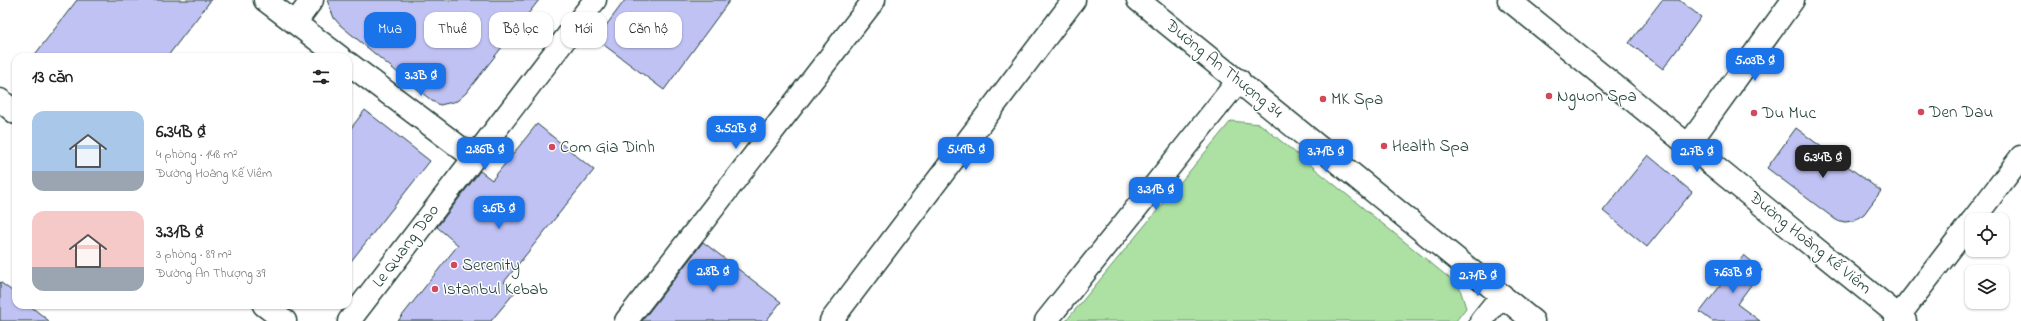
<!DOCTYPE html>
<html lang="vi">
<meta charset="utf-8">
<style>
:root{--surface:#fff;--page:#f2f2f2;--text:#222;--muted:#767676;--accent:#1a73e8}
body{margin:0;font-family:"Indie Flower",sans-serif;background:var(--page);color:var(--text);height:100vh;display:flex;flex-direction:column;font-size:15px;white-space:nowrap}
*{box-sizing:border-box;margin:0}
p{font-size:13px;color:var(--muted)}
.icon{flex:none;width:22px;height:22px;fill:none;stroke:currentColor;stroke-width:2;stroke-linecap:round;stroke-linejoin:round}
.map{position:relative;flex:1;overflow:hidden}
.details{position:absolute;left:12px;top:53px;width:340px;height:256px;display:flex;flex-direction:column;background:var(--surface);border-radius:12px;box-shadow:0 1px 3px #0004}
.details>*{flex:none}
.hud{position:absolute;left:364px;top:12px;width:380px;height:36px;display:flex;gap:8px}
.tools{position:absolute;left:1965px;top:213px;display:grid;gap:8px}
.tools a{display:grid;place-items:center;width:44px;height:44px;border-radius:8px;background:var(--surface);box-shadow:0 1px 3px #0004;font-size:20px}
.price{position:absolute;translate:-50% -34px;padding:0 9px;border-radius:8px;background:var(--accent);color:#fff;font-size:13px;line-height:26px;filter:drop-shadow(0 1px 2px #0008)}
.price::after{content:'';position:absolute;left:50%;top:24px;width:12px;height:9px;margin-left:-6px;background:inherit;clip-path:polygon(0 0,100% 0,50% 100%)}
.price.active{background:#222;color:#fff}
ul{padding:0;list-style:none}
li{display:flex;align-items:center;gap:12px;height:100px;padding:0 20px}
li span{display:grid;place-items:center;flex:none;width:112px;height:80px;border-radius:12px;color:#555}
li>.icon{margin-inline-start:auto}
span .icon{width:48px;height:48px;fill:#fffc;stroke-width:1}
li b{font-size:17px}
h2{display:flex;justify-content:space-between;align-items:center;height:48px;padding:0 20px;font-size:17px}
.tag{padding:0 14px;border-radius:12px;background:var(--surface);box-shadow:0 1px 3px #0004;font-size:14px;line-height:36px}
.tag.active{background:var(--accent);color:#fff}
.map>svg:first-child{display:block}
</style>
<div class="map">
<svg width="2021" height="321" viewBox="0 0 2021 321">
<rect width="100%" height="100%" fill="#fff"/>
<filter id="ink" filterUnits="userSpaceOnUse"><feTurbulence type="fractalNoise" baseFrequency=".025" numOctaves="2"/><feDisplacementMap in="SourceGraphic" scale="8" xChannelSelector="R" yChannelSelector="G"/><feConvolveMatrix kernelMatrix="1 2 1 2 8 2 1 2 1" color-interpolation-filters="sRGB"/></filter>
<g filter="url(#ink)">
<path fill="#ace1a3" stroke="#668f6c" d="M 1231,121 L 1260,124 L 1459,286 L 1466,308 L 1456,321 L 1066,321 Z"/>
<path fill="#c0c2f4" stroke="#1f3d34" d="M 77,0 L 211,0 L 167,57 L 33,57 Z
M 327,0 L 539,0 L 466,93 L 457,101 L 440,105 L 432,101 L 340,25 L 334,18 Z
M 625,0 L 730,0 L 664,90 L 596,39 Z
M 1662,0 L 1679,0 L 1701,17 L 1663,69 L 1629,43 Z
M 365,110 L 430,161 L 348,265 L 348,132 Z
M 537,124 L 594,170 L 504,282 L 515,292 L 491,321 L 398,321 L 458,245 L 437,227 L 480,171 L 492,180 Z
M 1796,128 L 1881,191 L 1864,214 L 1853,221 L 1845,222 L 1836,220 L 1767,168 Z
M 1648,155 L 1692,192 L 1647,247 L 1603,211 Z
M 703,242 L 781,302 L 766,321 L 642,321 Z
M 1744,255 L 1762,270 L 1737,304 L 1760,321 L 1712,321 L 1700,312 Z
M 0,282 L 16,294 L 16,305 L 29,305 L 49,321 L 0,321 Z"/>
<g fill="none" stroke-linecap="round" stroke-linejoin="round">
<defs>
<path id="minor" d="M 265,0 L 340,57
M 1138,0 L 1533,321
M 1509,0 L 1905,321
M 295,23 L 312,0
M 348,63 L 474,158
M 0,100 L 16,113
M 1689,144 L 1793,0
M 1973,220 L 2021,157
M 264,305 L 285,321
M 349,321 L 595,0
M 626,321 L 874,0
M 831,321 L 1074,0
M 1046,321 L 1239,80
M 1481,321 L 1502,295
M 1895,321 L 1972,221"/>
</defs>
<use href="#minor" stroke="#1f3d34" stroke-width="25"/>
<use href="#minor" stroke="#fff" stroke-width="22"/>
</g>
</g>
<g fill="#d1495b" stroke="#fff" stroke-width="1.5">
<circle cx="1549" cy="96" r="4"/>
<circle cx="1323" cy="99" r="4"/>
<circle cx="1921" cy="112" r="4"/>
<circle cx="1754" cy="113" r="4"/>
<circle cx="1384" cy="146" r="4"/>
<circle cx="552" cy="147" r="4"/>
<circle cx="454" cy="265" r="4"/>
<circle cx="435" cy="289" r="4"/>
</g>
<g text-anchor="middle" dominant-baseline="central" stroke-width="3" stroke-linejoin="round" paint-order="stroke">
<g font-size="17" fill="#1f3d34" stroke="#fff">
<text transform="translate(1224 69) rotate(39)">Đường An Thượng 34</text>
<text transform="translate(1810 243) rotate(39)">Đường Hoàng Kế Viêm</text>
<text transform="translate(406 246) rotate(-53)">Le Quang Dao</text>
</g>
<g font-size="17" fill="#1f3d34" stroke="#fff" text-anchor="start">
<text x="1557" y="96">Nguon Spa</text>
<text x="1331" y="99">MK Spa</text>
<text x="1929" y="112">Den Dau</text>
<text x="1762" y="113">Du Muc</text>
<text x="1392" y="146">Health Spa</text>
<text x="560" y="147">Com Gia Dinh</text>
<text x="462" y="265">Serenity</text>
<text x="443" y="289">Istanbul Kebab</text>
</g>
</g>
</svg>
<div class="tools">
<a><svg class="icon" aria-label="locate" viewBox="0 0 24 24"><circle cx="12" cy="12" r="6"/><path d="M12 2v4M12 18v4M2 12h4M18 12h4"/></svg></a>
<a><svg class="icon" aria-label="layers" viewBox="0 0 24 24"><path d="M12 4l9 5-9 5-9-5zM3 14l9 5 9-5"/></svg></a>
</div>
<b class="price" style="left:1755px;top:82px">5.03B ₫</b>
<b class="price" style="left:421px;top:97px">3.3B ₫</b>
<b class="price" style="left:736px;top:150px">3.52B ₫</b>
<b class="price" style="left:485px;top:171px">2.86B ₫</b>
<b class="price" style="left:966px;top:171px">5.49B ₫</b>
<b class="price" style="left:1326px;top:173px">3.71B ₫</b>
<b class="price" style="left:1697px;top:173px">2.7B ₫</b>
<b class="price active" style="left:1823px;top:179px">6.34B ₫</b>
<b class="price" style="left:1156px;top:211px">3.31B ₫</b>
<b class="price" style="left:499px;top:230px">3.6B ₫</b>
<b class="price" style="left:713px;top:293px">2.8B ₫</b>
<b class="price" style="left:1733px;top:294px">7.63B ₫</b>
<b class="price" style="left:1478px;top:297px">2.71B ₫</b>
<div class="hud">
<a class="tag active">Mua</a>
<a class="tag">Thuê</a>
<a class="tag">Bộ lọc</a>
<a class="tag">Mới</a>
<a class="tag">Căn hộ</a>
</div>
<section class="details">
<h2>13 căn<svg class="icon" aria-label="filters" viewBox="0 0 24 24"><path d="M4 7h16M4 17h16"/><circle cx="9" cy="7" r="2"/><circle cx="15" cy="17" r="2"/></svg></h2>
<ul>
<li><span style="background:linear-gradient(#a9c7e8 75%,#9aa5b1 0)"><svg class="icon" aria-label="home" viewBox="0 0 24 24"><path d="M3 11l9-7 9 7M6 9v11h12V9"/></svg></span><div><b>6.34B ₫</b><p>4 phòng · 148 m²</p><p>Đường Hoàng Kế Viêm</p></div></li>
<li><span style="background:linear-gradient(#f6c9c9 70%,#9aa5b1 0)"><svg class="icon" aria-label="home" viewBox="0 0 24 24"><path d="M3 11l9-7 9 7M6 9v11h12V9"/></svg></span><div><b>3.31B ₫</b><p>3 phòng · 89 m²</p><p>Đường An Thượng 39</p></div></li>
</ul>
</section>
</div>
